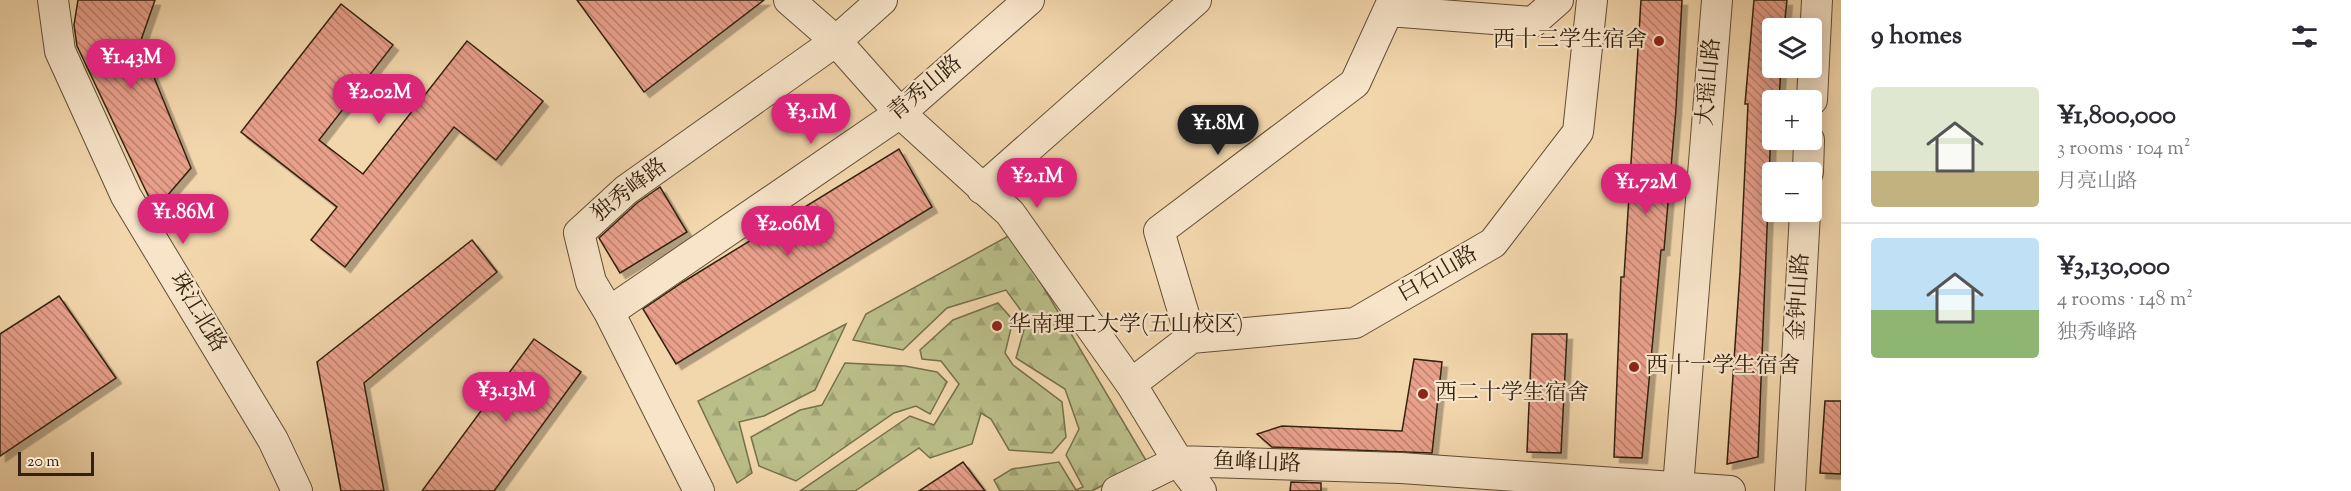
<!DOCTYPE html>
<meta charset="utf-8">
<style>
:root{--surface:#fff;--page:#f7f7f7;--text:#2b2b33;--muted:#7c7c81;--line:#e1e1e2;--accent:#db2777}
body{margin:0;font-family:"Sorts Mill Goudy","Noto Serif SC",serif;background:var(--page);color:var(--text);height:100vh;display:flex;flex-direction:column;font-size:22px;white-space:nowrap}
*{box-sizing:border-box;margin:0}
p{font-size:20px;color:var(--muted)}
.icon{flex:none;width:33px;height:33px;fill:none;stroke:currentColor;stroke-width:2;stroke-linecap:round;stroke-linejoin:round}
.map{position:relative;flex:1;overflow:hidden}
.details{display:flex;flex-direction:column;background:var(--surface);width:510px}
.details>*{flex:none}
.buttons{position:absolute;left:1762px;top:18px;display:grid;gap:12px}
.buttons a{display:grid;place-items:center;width:60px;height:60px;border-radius:6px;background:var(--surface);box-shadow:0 3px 15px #0003;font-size:30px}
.scale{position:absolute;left:18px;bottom:15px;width:76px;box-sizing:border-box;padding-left:6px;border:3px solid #32210e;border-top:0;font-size:16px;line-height:21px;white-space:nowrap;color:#32210e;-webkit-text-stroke:4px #f7e4c9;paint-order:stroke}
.price{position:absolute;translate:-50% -51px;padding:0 14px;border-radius:21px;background:var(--accent);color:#fff;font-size:20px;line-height:39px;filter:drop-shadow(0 2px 3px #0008)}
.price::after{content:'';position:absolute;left:50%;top:36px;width:18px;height:14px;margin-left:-9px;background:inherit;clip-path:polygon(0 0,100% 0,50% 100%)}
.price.active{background:#222;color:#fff}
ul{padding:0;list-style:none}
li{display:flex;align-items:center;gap:18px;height:150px;padding:0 30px}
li+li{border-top:2px solid var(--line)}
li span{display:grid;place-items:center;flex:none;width:168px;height:120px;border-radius:6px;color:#555}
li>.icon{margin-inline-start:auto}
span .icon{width:72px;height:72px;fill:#fffc;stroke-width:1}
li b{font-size:26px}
h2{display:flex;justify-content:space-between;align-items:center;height:72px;padding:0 30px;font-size:26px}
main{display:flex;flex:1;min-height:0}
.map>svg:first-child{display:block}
</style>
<main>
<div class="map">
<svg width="1841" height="491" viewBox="0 0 1841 491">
<defs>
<pattern id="forest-firs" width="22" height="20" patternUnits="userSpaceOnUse" patternTransform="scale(1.5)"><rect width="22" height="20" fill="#babe89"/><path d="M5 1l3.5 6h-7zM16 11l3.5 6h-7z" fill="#a0a375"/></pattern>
<pattern id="building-back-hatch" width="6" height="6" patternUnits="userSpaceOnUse" patternTransform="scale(1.5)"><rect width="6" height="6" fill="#e9a08b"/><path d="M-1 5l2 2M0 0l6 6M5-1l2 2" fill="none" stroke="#bd8270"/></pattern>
<filter id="shadow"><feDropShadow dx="5.5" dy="5.5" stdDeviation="0" flood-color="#0004"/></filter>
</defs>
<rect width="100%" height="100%" fill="#f2d6ac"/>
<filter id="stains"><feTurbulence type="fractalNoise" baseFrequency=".00333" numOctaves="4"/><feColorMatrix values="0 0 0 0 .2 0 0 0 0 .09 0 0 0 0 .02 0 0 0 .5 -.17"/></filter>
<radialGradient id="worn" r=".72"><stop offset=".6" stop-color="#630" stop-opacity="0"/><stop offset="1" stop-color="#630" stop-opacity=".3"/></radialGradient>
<path fill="url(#forest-firs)" stroke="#76704c" stroke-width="1.5" d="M 1012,234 L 1147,462 L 1092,491 L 1000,491 L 994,480 L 1012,469 L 1059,462 L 1076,490 L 1083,487 L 1066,455 L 1079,429 L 1065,389 L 1016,358 L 1027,319 L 1006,290 L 947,308 L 903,350 L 853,340 L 866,314 Z
M 998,303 L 1013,320 L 1005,353 L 1013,365 L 1062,402 L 1066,437 L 1052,453 L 1009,450 L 991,419 L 981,413 L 972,444 L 930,458 L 919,448 L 855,491 L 800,491 L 910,416 L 934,425 L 959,384 L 941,361 L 922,359 L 920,350 L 953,320 Z
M 846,324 L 815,390 L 764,416 L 739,422 L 752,473 L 737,483 L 698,401 Z
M 845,363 L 905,366 L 937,372 L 947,382 L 930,414 L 916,406 L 894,413 L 796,481 L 759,466 L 751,437 L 800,410 L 822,405 Z"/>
<path fill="url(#building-back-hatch)" stroke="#32210e" stroke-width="1.5" filter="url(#shadow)" d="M 78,0 L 155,0 L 140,43 L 191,168 L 155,210 L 77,46 L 74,25 Z
M 577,0 L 764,0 L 644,92 Z
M 1641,0 L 1682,0 L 1676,109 L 1664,250 L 1661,250 L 1642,458 L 1614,457 L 1621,277 L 1624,277 Z
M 1754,0 L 1787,0 L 1784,28 L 1773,28 L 1773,68 L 1781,68 L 1779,100 L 1773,100 L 1772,104 L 1758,457 L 1727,464 L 1740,272 L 1748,104 L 1745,104 Z
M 341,4 L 393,45 L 319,140 L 363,174 L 467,41 L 543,101 L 496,160 L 454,127 L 345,267 L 311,240 L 337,207 L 241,132 Z
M 899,149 L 932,207 L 676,364 L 643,309 L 683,282 Z
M 660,187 L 687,232 L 620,273 L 599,238 L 637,203 Z
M 472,240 L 497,272 L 364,383 L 384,491 L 341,491 L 317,362 Z
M 59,296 L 116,378 L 0,456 L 0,334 Z
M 1532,334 L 1567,334 L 1561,453 L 1527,452 Z
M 534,339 L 581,372 L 494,491 L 422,491 Z
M 1414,359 L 1442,362 L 1432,453 L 1272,447 L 1257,434 L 1282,426 L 1402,431 Z
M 1825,401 L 1841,401 L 1841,474 L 1820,473 Z
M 963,462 L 985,491 L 919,491 Z
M 1291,482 L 1321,483 L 1321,491 L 1290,491 Z"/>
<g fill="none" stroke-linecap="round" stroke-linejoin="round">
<defs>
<path id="street" d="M 53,0 L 60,51 L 126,196 L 273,440 L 297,491
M 789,0 L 836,41 L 900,113 L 1010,213 L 1131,384 L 1178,461 L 1201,491
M 1388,11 L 1533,22 L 1558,0
M 1812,100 L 1817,0
M 1808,172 L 1809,140
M 982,189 L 1196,0
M 609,312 L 900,113 L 1029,0
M 1191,338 L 1159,231 L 1355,83 L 1393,0
M 1131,384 L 1191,338 L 1355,323 L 1493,243 L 1578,132 L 1592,0
M 1678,487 L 1717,0
M 699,491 L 609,312 L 591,282 L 579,233 L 626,190 L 836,41 L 882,0
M 1117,491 L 1178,461 L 1401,468 L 1730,491
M 1790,491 L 1805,212"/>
</defs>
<use href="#street" stroke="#624e36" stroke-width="32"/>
<use href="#street" stroke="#f7e4c9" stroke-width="30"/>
</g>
<g fill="#8f2418" stroke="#f7e4c9" stroke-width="2">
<circle cx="1659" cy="41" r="6"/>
<circle cx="997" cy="326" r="6"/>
<circle cx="1634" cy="367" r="6"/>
<circle cx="1423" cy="394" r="6"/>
</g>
<g text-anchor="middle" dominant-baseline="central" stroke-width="4.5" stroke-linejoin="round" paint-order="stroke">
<g font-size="22" fill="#32210e" stroke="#f7e4c9" text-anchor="start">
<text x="1647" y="41" text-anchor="end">西十三学生宿舍</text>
<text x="1009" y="326">华南理工大学(五山校区)</text>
<text x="1646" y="367">西十一学生宿舍</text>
<text x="1435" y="394">西二十学生宿舍</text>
</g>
<g font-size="22" fill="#32210e" stroke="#f7e4c9">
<text transform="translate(1710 82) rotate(-85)">大瑶山路</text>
<text transform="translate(926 89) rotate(-40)">青秀山路</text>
<text transform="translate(630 191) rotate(-38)">独秀峰路</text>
<text transform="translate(1438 275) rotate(-30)">白石山路</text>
<text transform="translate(1800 297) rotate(-87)">金钟山路</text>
<text transform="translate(197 313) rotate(59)">珠江北路</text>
<text transform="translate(1257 464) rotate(2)">鱼峰山路</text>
</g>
</g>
<rect width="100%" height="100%" filter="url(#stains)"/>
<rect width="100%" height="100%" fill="url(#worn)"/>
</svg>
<div class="buttons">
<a><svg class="icon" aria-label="layers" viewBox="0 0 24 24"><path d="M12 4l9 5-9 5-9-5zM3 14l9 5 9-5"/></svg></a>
<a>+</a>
<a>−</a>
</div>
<div class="scale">20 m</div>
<b class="price" style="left:131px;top:90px">¥1.43M</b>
<b class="price" style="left:379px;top:125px">¥2.02M</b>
<b class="price" style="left:811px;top:145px">¥3.1M</b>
<b class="price active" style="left:1218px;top:156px">¥1.8M</b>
<b class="price" style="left:1037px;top:209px">¥2.1M</b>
<b class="price" style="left:1646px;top:215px">¥1.72M</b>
<b class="price" style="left:183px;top:245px">¥1.86M</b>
<b class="price" style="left:788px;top:257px">¥2.06M</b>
<b class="price" style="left:506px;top:423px">¥3.13M</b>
</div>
<section class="details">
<h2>9 homes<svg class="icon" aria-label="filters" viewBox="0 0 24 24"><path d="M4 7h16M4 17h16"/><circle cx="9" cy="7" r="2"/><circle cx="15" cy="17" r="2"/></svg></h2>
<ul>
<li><span style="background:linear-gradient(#dfe7d0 70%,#c2b280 0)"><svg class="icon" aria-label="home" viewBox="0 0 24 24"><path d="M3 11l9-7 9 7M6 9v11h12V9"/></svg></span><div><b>¥1,800,000</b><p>3 rooms · 104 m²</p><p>月亮山路</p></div></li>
<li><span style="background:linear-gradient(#bfe0f5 60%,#8fb573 0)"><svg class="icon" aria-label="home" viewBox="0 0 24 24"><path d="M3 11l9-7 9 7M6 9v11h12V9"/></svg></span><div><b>¥3,130,000</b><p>4 rooms · 148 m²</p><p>独秀峰路</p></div></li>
</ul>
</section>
</main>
